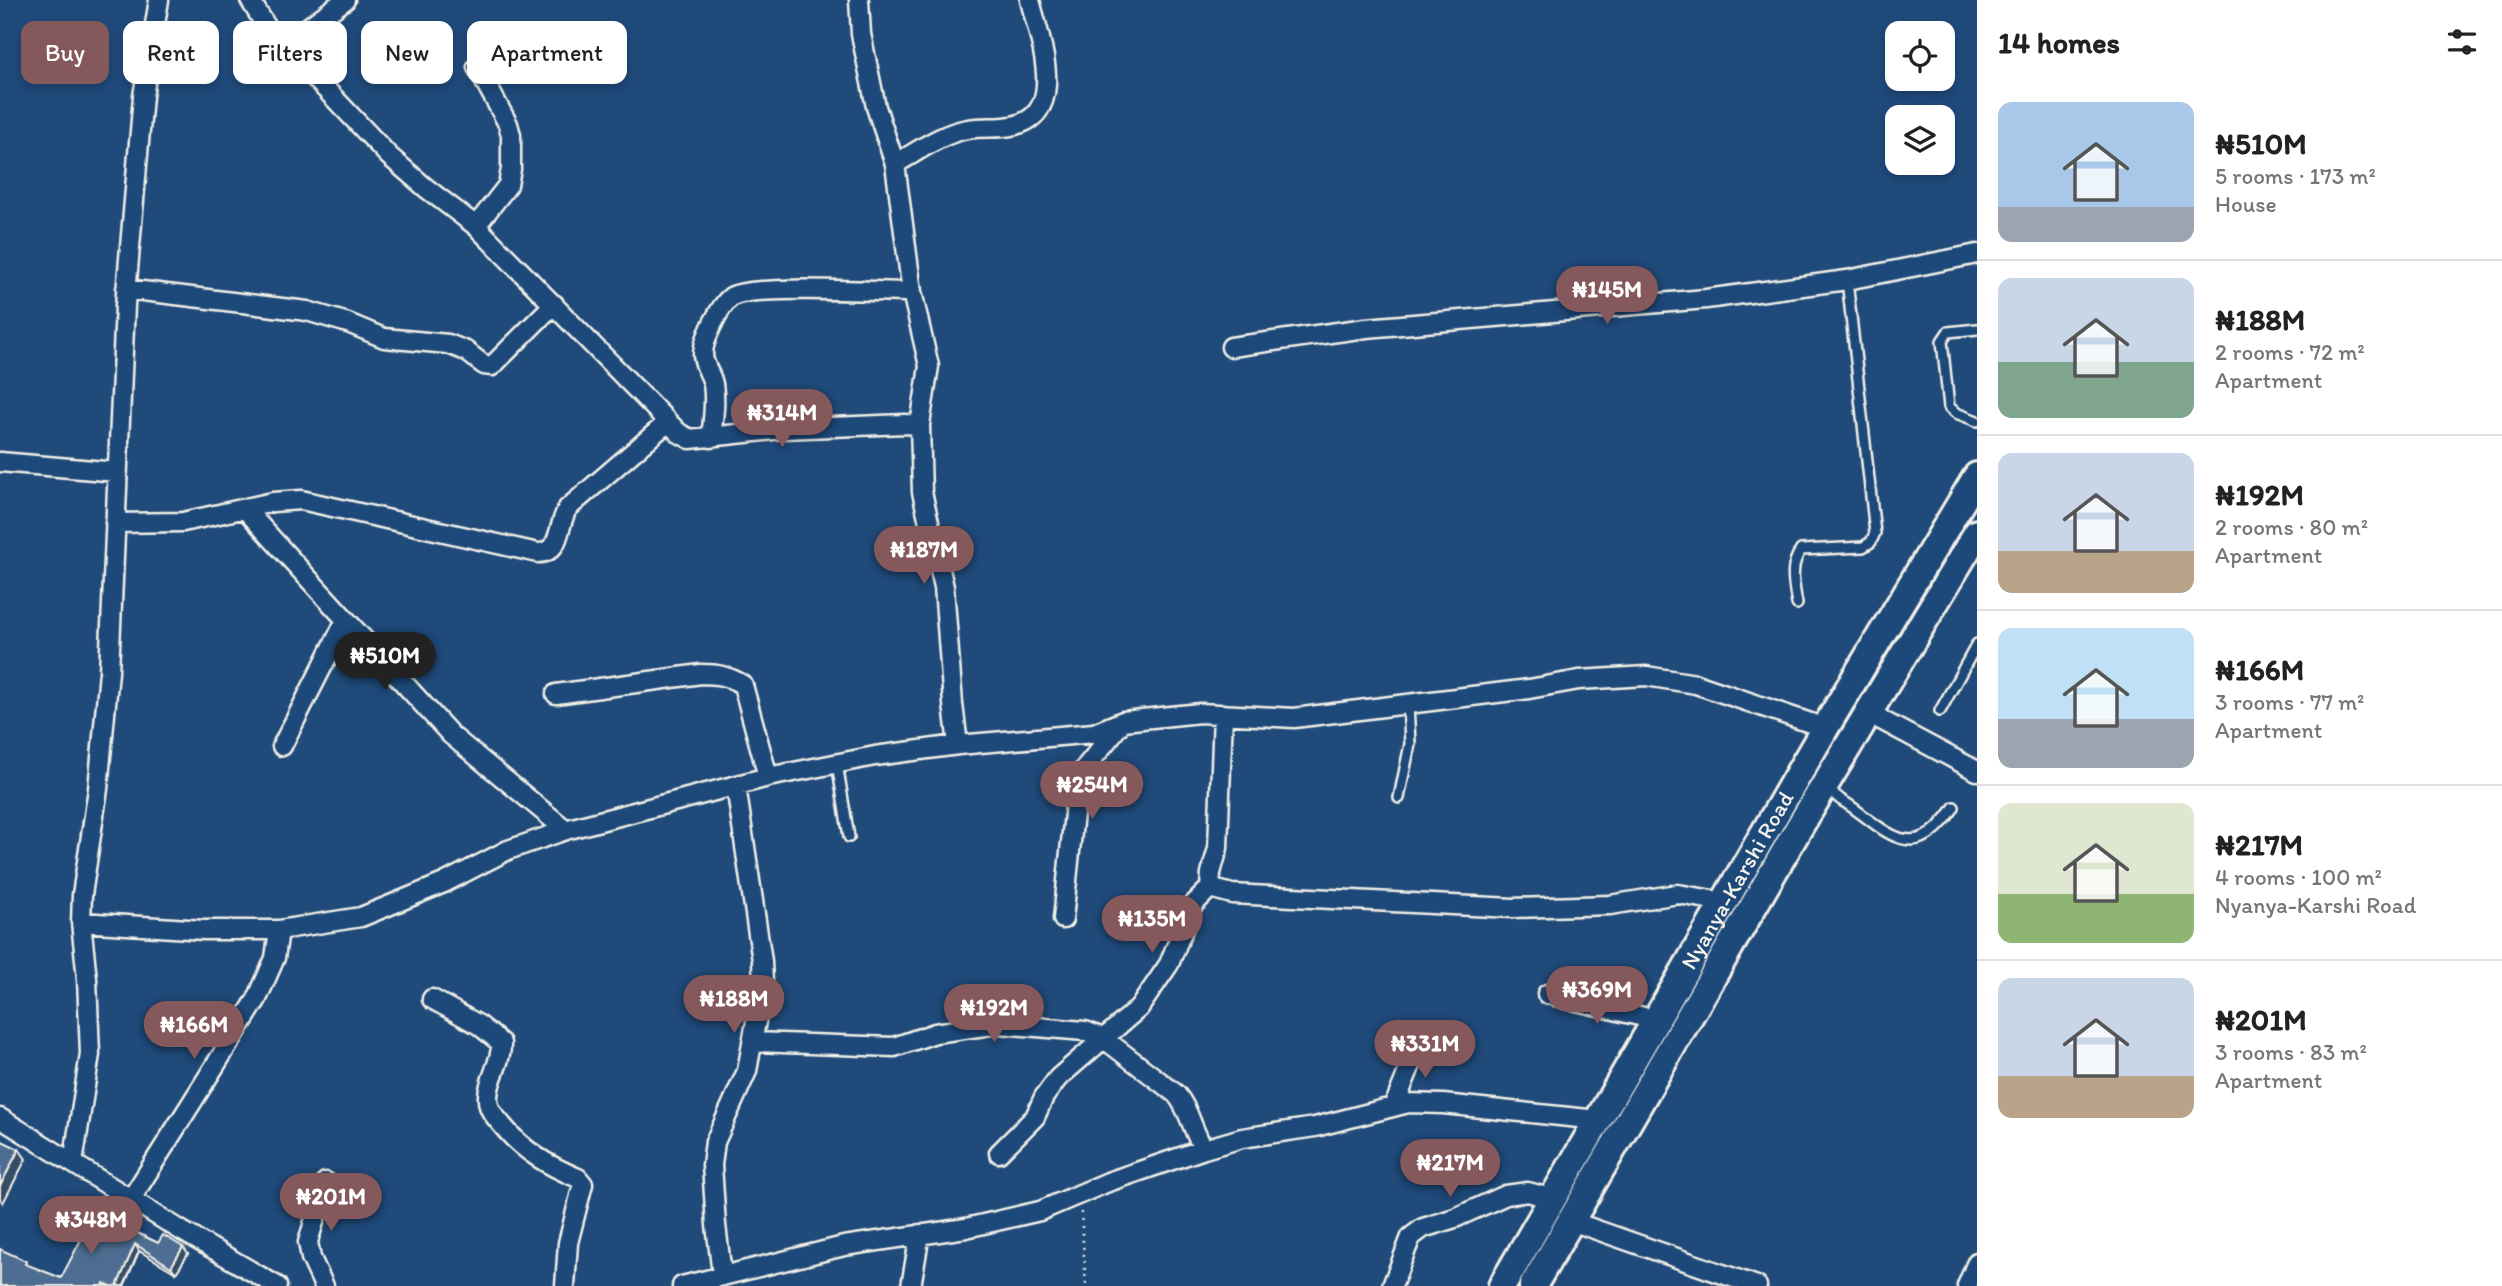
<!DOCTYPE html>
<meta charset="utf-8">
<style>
:root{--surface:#fff;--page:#f6f6f6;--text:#222;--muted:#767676;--line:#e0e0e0;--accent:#85585c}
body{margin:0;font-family:Itim,sans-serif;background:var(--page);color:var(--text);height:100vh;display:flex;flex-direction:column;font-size:26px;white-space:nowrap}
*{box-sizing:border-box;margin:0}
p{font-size:23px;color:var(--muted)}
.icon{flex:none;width:38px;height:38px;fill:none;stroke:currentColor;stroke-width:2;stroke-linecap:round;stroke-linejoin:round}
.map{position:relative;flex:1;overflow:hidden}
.sheet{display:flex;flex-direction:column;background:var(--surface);width:525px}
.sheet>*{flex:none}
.top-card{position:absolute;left:21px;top:21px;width:665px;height:63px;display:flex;gap:14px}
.controls{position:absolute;left:1885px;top:21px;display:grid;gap:14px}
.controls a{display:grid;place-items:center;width:70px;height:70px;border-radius:14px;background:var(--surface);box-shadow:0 4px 10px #0003;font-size:35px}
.price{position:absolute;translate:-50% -60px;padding:0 16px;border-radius:24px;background:var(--accent);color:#fff;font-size:23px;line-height:46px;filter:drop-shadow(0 2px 4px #0008)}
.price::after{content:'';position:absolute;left:50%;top:42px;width:21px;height:16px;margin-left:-10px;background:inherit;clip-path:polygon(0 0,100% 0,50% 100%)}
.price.current{background:#222;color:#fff}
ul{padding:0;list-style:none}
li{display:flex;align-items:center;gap:21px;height:175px;padding:0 21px}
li+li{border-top:2px solid var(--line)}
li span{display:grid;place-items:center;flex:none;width:196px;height:140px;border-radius:14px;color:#555}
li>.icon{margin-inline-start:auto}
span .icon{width:84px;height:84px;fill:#fffc;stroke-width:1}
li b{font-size:30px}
h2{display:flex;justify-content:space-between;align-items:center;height:84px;padding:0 21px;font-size:30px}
.pill{padding:0 24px;border-radius:14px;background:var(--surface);box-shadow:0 4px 10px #0003;font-size:24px;line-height:63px}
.pill.current{background:var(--accent);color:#fff}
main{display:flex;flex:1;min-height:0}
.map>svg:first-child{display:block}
</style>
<main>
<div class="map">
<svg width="1977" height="1286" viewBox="0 0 1977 1286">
<rect width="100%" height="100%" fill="#1f4a7a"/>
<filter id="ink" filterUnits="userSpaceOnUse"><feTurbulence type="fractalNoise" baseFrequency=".0143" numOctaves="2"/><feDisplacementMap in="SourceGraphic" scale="14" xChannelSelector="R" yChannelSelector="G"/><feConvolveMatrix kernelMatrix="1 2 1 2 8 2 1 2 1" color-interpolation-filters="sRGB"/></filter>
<g filter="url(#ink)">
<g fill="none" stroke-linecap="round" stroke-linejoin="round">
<defs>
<path id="lane" d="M 1977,329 L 1948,332 L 1942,341 L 1949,407 L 1956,413 L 1977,421
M 1797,604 C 1794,585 1789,566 1801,550 L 1863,547 L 1871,542 L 1875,533 L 1847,280
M 1940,711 L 1977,644
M 837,763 L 849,837
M 1830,784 L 1834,794 L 1841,800 C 1872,817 1903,861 1937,828 C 1944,821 1949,816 1954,807
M 1399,798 L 1410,744 L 1408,703"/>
<path id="street" d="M 250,0 L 266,26 L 389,156 L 426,188 L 476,226 L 679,433 L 690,439 L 783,429 L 905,424 L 920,425
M 859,0 L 861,34 L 876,107 L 895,164 L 912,292 L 929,366 L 920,425 L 922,492 L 944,587 L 953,704 L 958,745
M 284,45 L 345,0
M 895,164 C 917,152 942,133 968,129 C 982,126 997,129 1011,126 C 1070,116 1039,38 1030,0
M 476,226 L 508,185 L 511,169 L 511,135 L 508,124 L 477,67
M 126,289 L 307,311 L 348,323 L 384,338 L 448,344 L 466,351 L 484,365 L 492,366 L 554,304
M 1231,347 L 1366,328 L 1706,299 L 1847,280 L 1977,254
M 711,438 C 713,420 716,402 713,384 C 711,374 703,365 703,354 C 703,340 720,305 731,297 C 750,284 882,292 912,292
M 0,462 L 117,472
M 245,509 L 451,735 L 566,830
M 115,523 L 183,522 L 273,502 L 301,500 L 538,553 C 562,553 557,524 568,508 L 668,422
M 556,694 L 701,674 C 718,674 729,676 743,685 L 768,777
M 1868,713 L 1977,771
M 1223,714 L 1218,848 L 1211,873 L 1210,888 L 1232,894 L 1513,908 L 1610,905 L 1678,894 L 1724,902
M 282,746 L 346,620
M 1063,919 L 1076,794 L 1084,769 L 1123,721
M 81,922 L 204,930 L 279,930 L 361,917 L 444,883 L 508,850 L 569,829 L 768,777 L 875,756 L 958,745 L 1094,733 L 1123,721 L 1200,713 L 1294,718 L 1529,689 L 1579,680 L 1646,676 L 1696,684 L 1825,728
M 1547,994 L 1656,1020
M 432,999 L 479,1025 L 501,1043 C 502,1062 489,1077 488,1096 C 487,1109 494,1115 502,1125 C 523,1151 547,1165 578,1178 L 583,1184 L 568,1243 L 565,1286
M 752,1042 L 894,1047 L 935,1033 L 999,1024 L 1085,1031 L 1103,1038 L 1176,1094 C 1190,1110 1192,1131 1204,1149
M 1394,1106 L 1421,1040
M 0,1118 L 182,1231 L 277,1286
M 999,1153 L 1035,1117 L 1044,1097 L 1058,1078 L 1139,1008 L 1169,964 L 1193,905 L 1210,888
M 73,1163 L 90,1054 L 87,979 L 81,922 L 82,895 L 98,789 L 109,672 L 125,305 L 143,96 L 159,0
M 131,1199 L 257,999 L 275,958 L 279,930
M 1571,1221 L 1757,1286
M 722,1275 L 716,1225 L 712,1165 L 715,1142 L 747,1071 L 763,983 L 762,961 L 736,786
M 324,1286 L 311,1258 L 308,1242 L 326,1182
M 682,1286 L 844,1246 L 966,1228 L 1040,1211 L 1108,1182 L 1204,1149 L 1242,1138 L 1315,1127 L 1408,1103 L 1443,1104 L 1598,1120
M 911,1286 L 920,1234
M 1392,1286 L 1411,1237 L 1423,1228 L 1455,1218 L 1506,1195 L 1528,1192 L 1553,1199
M 1967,1286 L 1977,1262"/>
<g id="primary">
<path id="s1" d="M 1502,1286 L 1825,728 L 1977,476"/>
<path d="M 1533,1286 L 1800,826 L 1977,533"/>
</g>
</defs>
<use href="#lane" stroke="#f4f1e8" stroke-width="14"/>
<use href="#street" stroke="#f4f1e8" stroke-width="23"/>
<use href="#primary" stroke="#f4f1e8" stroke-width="32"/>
<path stroke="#f4f1e8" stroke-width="2.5" stroke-dasharray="2 5" stroke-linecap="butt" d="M 1081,1212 L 1086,1286"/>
<use href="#lane" stroke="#1f4a7a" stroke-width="9"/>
<use href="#street" stroke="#1f4a7a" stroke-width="18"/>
<use href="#primary" stroke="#1f4a7a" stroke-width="26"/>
</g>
<path fill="#425f7e" stroke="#f4f1e8" stroke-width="2" d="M 121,1216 L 117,1223 L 158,1243 L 188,1254 L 176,1273 L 139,1251 L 124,1286 L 0,1286 L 30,1266 L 61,1278 Z"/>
<path fill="#364d66" stroke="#f4f1e8" stroke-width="2" d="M 19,1149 L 26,1159 L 3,1203 L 0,1199 L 0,1186 Z
M 116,1209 L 121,1216 L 115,1226 L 110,1220 Z
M 135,1244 L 139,1251 L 124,1286 L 117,1286 Z
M 183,1247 L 188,1254 L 176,1273 L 171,1267 Z"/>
<path fill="#4d6e92" stroke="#f4f1e8" stroke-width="2" d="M 0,1140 L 19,1149 L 0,1186 Z
M 101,1201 L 116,1209 L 110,1220 L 158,1243 L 163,1235 L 183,1247 L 171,1267 L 135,1244 L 117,1286 L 111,1286 L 104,1283 L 103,1286 L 0,1286 L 0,1249 L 26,1261 L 25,1264 L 61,1278 Z"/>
</g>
<g text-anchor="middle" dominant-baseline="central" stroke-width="5" stroke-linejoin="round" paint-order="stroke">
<g font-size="23" fill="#f4f1e8" stroke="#1f4a7a">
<text stroke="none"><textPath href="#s1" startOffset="469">Nyanya-Karshi Road</textPath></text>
</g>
</g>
</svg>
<div class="controls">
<a><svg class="icon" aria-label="locate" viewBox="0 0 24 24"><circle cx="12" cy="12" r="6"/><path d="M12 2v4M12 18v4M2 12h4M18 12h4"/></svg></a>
<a><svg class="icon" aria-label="layers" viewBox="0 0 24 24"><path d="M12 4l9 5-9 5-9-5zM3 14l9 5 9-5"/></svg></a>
</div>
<b class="price" style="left:1607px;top:326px">₦145M</b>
<b class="price" style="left:782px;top:449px">₦314M</b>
<b class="price" style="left:924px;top:586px">₦187M</b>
<b class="price current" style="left:385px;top:692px">₦510M</b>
<b class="price" style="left:1092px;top:821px">₦254M</b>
<b class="price" style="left:1152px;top:955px">₦135M</b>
<b class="price" style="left:1597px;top:1026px">₦369M</b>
<b class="price" style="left:734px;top:1035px">₦188M</b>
<b class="price" style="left:994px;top:1044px">₦192M</b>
<b class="price" style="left:194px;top:1061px">₦166M</b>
<b class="price" style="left:1425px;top:1080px">₦331M</b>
<b class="price" style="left:1450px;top:1199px">₦217M</b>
<b class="price" style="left:331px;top:1233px">₦201M</b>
<b class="price" style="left:91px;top:1256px">₦348M</b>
<div class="top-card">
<a class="pill current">Buy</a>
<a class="pill">Rent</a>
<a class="pill">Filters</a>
<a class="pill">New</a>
<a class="pill">Apartment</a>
</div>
</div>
<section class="sheet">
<h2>14 homes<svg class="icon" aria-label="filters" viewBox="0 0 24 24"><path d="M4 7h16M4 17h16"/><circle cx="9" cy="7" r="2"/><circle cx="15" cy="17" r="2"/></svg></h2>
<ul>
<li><span style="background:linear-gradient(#a9c7e8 75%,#9aa5b1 0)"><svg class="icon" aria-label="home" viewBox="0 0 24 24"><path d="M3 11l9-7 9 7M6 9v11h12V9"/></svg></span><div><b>₦510M</b><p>5 rooms · 173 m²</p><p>House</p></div></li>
<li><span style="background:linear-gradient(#c9d6e8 60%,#7fa58c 0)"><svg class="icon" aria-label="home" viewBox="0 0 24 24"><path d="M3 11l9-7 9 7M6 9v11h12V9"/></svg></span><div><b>₦188M</b><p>2 rooms · 72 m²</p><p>Apartment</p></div></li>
<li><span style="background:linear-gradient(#c9d6e8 70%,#b9a48a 0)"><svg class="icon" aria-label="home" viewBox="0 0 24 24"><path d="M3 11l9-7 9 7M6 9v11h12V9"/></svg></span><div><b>₦192M</b><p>2 rooms · 80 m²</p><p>Apartment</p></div></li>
<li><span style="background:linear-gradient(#bfe0f5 65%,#9aa5b1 0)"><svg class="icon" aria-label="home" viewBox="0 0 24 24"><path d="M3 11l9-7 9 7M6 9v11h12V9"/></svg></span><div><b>₦166M</b><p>3 rooms · 77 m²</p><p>Apartment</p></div></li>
<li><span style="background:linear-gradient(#dfe7d0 65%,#8fb573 0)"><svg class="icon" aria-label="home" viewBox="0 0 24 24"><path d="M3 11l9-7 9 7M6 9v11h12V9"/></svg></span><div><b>₦217M</b><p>4 rooms · 100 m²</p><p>Nyanya-Karshi Road</p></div></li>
<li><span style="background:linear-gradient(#c9d6e8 70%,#b9a48a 0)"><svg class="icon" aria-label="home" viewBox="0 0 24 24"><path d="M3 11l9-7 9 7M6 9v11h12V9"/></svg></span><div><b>₦201M</b><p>3 rooms · 83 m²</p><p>Apartment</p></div></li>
</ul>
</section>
</main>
